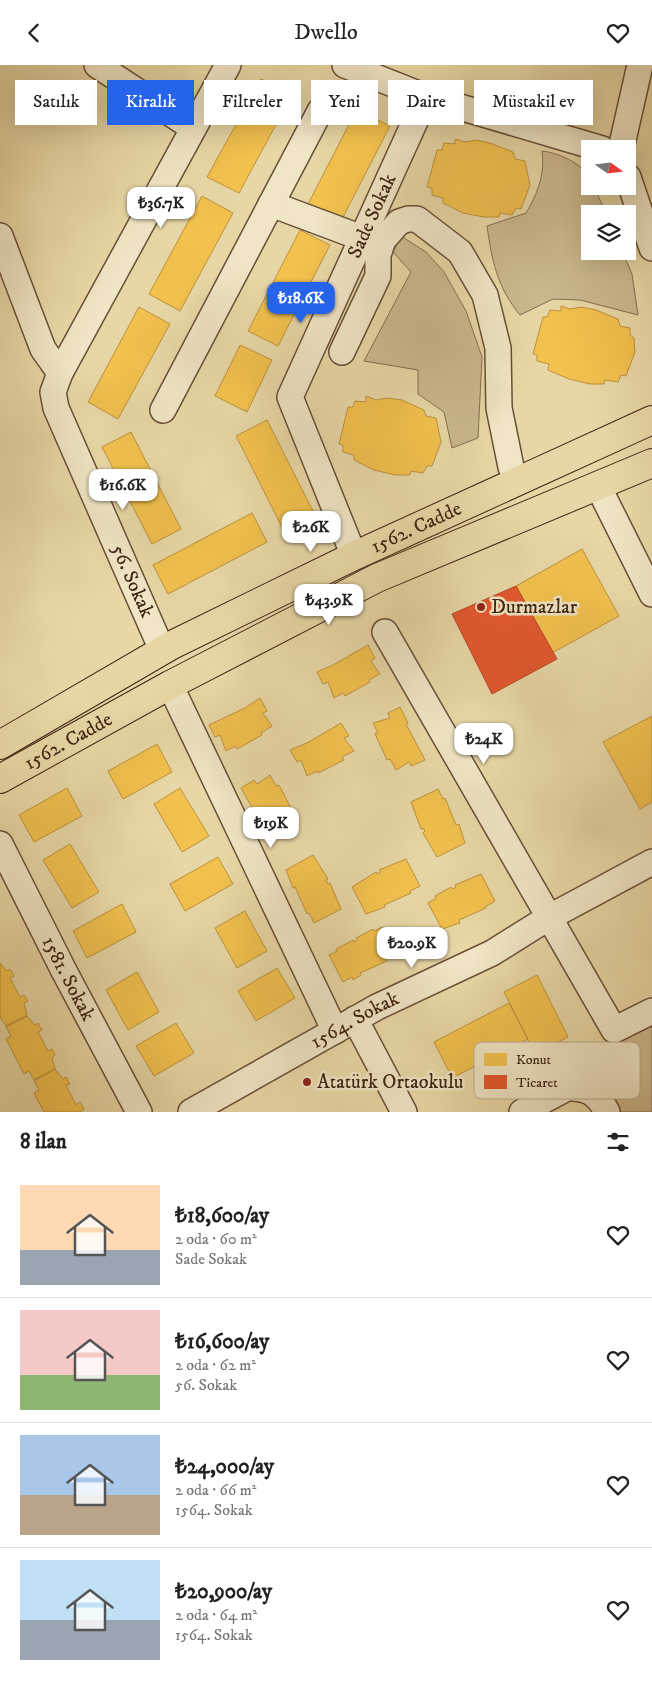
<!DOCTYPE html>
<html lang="tr">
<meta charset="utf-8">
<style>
:root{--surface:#fff;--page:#f6f6f6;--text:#222;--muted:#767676;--line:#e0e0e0;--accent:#2563eb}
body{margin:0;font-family:"IM FELL DW Pica",serif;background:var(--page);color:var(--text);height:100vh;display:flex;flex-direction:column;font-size:19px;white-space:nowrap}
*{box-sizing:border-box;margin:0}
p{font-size:16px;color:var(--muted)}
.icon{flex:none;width:28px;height:28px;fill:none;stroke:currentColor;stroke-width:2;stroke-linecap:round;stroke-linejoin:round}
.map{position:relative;height:1047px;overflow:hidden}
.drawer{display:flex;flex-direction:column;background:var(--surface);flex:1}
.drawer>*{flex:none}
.banner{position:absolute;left:15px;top:15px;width:622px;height:45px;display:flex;gap:10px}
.needle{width:32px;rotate:104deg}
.fabs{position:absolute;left:581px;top:75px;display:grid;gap:10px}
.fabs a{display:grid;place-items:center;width:55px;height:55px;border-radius:0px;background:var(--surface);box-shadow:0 5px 20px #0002;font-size:25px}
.price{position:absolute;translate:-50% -42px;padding:0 11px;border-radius:10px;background:#fff;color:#222;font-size:16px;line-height:32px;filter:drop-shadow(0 1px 2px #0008)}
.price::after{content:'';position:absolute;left:50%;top:30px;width:15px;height:11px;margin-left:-8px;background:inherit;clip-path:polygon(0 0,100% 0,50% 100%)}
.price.selected{background:var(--accent);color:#fff}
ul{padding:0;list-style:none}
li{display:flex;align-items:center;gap:15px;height:125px;padding:0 20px}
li+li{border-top:1px solid var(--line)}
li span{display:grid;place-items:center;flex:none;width:140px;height:100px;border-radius:0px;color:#555}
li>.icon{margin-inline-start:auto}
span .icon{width:60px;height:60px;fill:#fffc;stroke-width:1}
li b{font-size:21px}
h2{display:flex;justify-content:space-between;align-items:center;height:60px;padding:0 20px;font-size:21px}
.tag{padding:0 18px;border-radius:0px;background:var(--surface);box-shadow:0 5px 20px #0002;font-size:18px;line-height:45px}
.tag.selected{background:var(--accent);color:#fff}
header{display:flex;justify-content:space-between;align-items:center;height:65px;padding:0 20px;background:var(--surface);font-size:22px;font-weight:600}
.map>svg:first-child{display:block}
</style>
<header><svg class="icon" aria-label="back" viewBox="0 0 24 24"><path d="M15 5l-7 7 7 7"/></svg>Dwello<svg class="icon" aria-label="heart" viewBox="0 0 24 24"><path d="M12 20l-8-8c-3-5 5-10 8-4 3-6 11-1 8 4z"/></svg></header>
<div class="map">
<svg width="652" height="1047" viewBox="0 0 652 1047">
<rect width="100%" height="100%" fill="#e8d7a6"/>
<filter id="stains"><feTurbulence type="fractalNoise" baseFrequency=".004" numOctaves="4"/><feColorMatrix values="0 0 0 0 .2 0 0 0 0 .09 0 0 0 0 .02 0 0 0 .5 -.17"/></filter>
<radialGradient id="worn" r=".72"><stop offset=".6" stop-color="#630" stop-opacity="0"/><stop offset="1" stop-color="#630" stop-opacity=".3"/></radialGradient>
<path fill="#cbb88d" stroke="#846d50" d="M 542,86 C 559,88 590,100 590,121 L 593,121 L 607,149 L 590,149 L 590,186 L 622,186 L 632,209 L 638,250 L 580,235 L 553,234 L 520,250 C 497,222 492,196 487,161 L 526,148 C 538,128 545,109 542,86 Z
M 401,171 L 426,187 L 444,207 L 466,246 L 482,292 L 478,373 L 452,383 L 444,347 L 418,329 L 418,305 L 364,296 L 411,207 L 393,187 Z
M 652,959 L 652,1047 L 616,1047 L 614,1027 L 614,977 Z"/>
<path fill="#f2c14e" stroke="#bc913c" d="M 261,14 L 292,30 L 239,128 L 207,112 Z
M 357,44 L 390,61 L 339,160 L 306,143 Z
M 455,74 L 465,77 L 476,75 L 490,78 L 513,87 L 515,94 L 525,96 L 530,120 L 521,144 L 516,143 L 512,150 L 500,148 L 499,152 L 484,152 L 463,148 L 443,138 L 443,133 L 432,130 L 432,123 L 427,122 L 437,85 L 442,85 L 444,78 L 455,79 Z
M 202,131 L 233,148 L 180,246 L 149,229 Z
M 300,165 L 330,180 L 278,281 L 248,266 Z
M 561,241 L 570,244 L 581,242 L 596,245 L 618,254 L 620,261 L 630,263 L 630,270 L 634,273 L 635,287 L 626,311 L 621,310 L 618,317 L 605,315 L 604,319 L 590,319 L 569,314 L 548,305 L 549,299 L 537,296 L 537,290 L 533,289 L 543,252 L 547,252 L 550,245 L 561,246 Z
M 139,242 L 170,259 L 118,354 L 88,337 Z
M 240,280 L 272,295 L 247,347 L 215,331 Z
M 366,331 L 376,335 L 387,333 L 402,335 L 424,345 L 426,351 L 436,353 L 441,377 L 432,401 L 427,401 L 423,408 L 411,406 L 410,410 L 395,410 L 374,405 L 354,395 L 354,390 L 343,387 L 343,380 L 339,379 L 348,342 L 353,342 L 355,336 L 366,337 Z
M 267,355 L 318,456 L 287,472 L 236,371 Z
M 131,367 L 181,464 L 152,479 L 102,382 Z
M 252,448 L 267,477 L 168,529 L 153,500 Z
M 582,484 L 619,551 L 552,588 L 516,521 Z
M 368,580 L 375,593 L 371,596 L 380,609 L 369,615 L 370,617 L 345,631 L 343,628 L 334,633 L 328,617 L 323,619 L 317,607 L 333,600 Z
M 260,633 L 267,646 L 263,648 L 272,661 L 261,668 L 262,670 L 237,684 L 235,681 L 226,686 L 220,670 L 215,672 L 209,660 L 245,643 Z
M 400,642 L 408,658 L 406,659 L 425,695 L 411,701 L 409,697 L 396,705 L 390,694 L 387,695 L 375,669 L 378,668 L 373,658 L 390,653 L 388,648 Z
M 652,651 L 652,737 L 640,744 L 603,677 Z
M 341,658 L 349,671 L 344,673 L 354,686 L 342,692 L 344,695 L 318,708 L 317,706 L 307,711 L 301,695 L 297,697 L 290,685 L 307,678 Z
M 157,679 L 172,707 L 123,734 L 108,706 Z
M 270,710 L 276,721 L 279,720 L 292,745 L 290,746 L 295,756 L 279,762 L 281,767 L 269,773 L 241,723 L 254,715 L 257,719 Z
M 67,723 L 82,751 L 34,777 L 19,750 Z
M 180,723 L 209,771 L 182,787 L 154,739 Z
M 438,724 L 443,734 L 445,733 L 456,760 L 459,759 L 465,778 L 437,792 L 423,768 L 425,766 L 423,763 L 421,764 L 411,737 Z
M 70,779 L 99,827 L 72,843 L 43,795 Z
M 313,790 L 328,814 L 326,815 L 328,819 L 330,818 L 341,844 L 314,858 L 309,848 L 307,849 L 295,822 L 293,823 L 286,805 Z
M 218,792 L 233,819 L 185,846 L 170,819 Z
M 406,794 L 420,821 L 410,826 L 411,828 L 384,840 L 385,842 L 366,849 L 352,822 L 376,807 L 377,809 L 381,807 L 379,805 Z
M 481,809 L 495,836 L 485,842 L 486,843 L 459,855 L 460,858 L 442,864 L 428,838 L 436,833 L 435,831 L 451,822 L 453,824 L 456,822 L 455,820 Z
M 122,839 L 136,867 L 87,893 L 73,866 Z
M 245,846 L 267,886 L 237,903 L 215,863 Z
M 382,862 L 396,889 L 386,894 L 387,896 L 360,908 L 361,910 L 353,915 L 352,912 L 343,917 L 329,890 L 337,886 L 336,884 L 353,875 L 354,877 L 357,875 L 356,873 L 373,864 L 374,866 Z
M 0,898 L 7,906 L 10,904 L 14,911 L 10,913 L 20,932 L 24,930 L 28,936 L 24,938 L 27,950 L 6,961 L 0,952 Z
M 277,903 L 295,933 L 256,956 L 238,926 Z
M 137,907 L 159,947 L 128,965 L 106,925 Z
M 537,910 L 568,972 L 535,989 L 504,927 Z
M 509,938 L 528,974 L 452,1013 L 434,977 Z
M 27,951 L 35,960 L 38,958 L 42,965 L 38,967 L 48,986 L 52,984 L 55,990 L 52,993 L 55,1004 L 34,1015 L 29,1006 L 24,1009 L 6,974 L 11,971 L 6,962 Z
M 176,958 L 194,988 L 154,1011 L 136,981 Z
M 55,1004 L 63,1014 L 66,1012 L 70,1019 L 66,1020 L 76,1040 L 80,1037 L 84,1044 L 80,1047 L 44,1047 L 34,1028 L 39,1025 L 34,1016 Z"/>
<path fill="#e4572e" stroke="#b24726" d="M 516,521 L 557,594 L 492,629 L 452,549 Z"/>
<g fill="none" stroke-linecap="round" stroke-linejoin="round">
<defs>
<g id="minor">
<path d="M 97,0 L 193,63"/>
<path d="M 345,0 L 426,32 L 602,84"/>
<path d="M 621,84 L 640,0"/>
<path d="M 628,112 L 652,183"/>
<path d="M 271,139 L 362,173"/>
<path d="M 0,171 L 43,284 L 60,308"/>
<path d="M 342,287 L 378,211 L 378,190 L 383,175 L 399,157 L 408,154 L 417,154 L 460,187 L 485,230 L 498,283 L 499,343 L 511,402 L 516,416"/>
<path d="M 163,345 L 320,46"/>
<path d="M 598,421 L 652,529"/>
<path id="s1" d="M 354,491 L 290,332 L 426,32"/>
<path d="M 385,567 L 614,965 L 652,946"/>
<path d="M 162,585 L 56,343 L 53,327 L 60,308 L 228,0"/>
<path d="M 170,620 L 335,966"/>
<path id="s2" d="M 0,779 L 64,906 L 139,1047"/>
<path d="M 355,954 L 404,1047"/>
<path id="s3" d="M 191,1047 L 377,942 L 492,888 L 548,853 L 652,797"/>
<path d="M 522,1047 L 567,1023 C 588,1022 598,1029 607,1047"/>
</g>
<g id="major">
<path id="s4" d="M 0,680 L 172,580 L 354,491 L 652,355"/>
<path id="s5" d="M 0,714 L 170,620 L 377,513 L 652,398"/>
</g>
</defs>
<use href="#minor" stroke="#684f37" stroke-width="28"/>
<use href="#major" stroke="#3e2212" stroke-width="30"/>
<use href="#minor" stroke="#f0e5c5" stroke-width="25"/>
<use href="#major" stroke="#e8d7a6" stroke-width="28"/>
</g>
<g fill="#8f2418" stroke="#f0e5c5" stroke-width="2">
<circle cx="481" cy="542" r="5"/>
<circle cx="307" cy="1017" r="5"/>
</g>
<g text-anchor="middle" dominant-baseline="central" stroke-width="5" stroke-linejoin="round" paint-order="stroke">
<g font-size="20" fill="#3e2212" stroke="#f0e5c5">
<text stroke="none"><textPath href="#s1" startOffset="370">Sade Sokak</textPath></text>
<text stroke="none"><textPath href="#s4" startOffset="470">1562. Cadde</textPath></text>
<text transform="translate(132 516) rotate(66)">56. Sokak</text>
<text stroke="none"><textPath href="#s5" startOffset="78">1562. Cadde</textPath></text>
<text stroke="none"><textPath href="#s2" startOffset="151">1581. Sokak</textPath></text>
<text stroke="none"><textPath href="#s3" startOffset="188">1564. Sokak</textPath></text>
</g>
<g font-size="20" fill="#3e2212" stroke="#f0e5c5" text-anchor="start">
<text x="491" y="542">Durmazlar</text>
<text x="317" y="1017">Atatürk Ortaokulu</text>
</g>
</g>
<rect x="474" y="977" width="166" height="57" rx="8" fill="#f0e5c5" stroke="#bbaa8f" stroke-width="1"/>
<rect x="484" y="988" width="23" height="13" fill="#f2c14e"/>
<rect x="484" y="1010" width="23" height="14" fill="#e4572e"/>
<g font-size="14" fill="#3e2212">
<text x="516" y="999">Konut</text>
<text x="516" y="1022">Ticaret</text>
</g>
<rect width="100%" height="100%" filter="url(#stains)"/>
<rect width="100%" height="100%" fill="url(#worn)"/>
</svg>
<div class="fabs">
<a><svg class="needle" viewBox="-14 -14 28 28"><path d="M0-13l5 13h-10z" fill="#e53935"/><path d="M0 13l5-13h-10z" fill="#767676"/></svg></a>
<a><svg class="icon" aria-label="layers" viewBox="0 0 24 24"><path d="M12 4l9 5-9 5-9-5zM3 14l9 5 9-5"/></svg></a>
</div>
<b class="price" style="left:161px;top:164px">₺36.7K</b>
<b class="price selected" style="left:301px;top:259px">₺18.6K</b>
<b class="price" style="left:123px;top:446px">₺16.6K</b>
<b class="price" style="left:311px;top:488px">₺26K</b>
<b class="price" style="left:329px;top:561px">₺43.9K</b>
<b class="price" style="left:484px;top:700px">₺24K</b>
<b class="price" style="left:271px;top:784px">₺19K</b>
<b class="price" style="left:412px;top:904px">₺20.9K</b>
<div class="banner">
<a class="tag">Satılık</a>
<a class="tag selected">Kiralık</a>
<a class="tag">Filtreler</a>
<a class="tag">Yeni</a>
<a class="tag">Daire</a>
<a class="tag">Müstakil ev</a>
</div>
</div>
<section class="drawer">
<h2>8 ilan<svg class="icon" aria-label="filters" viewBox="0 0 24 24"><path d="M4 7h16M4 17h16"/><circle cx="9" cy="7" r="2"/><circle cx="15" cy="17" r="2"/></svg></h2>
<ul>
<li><span style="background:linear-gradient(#ffd9b3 65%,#9aa5b1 0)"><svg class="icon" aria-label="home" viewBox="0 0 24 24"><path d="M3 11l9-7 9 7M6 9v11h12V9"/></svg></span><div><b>₺18,600/ay</b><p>2 oda · 60 m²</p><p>Sade Sokak</p></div><svg class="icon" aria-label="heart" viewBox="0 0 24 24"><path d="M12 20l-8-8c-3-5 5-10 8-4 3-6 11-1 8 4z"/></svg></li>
<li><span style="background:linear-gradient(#f6c9c9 65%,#8fb573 0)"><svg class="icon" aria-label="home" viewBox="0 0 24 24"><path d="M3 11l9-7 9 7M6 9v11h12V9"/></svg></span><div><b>₺16,600/ay</b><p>2 oda · 62 m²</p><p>56. Sokak</p></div><svg class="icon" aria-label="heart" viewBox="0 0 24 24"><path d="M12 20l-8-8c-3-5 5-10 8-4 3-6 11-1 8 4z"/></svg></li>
<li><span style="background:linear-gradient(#a9c7e8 60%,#b9a48a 0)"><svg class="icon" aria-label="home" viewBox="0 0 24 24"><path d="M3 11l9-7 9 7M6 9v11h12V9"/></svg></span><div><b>₺24,000/ay</b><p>2 oda · 66 m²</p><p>1564. Sokak</p></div><svg class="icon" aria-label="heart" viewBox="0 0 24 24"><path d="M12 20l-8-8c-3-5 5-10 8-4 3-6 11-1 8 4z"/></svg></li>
<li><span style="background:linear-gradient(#bfe0f5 60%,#9aa5b1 0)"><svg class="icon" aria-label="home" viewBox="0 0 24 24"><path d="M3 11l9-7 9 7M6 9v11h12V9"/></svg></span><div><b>₺20,900/ay</b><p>2 oda · 64 m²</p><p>1564. Sokak</p></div><svg class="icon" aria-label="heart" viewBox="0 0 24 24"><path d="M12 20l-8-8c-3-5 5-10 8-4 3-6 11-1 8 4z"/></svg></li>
</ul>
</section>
